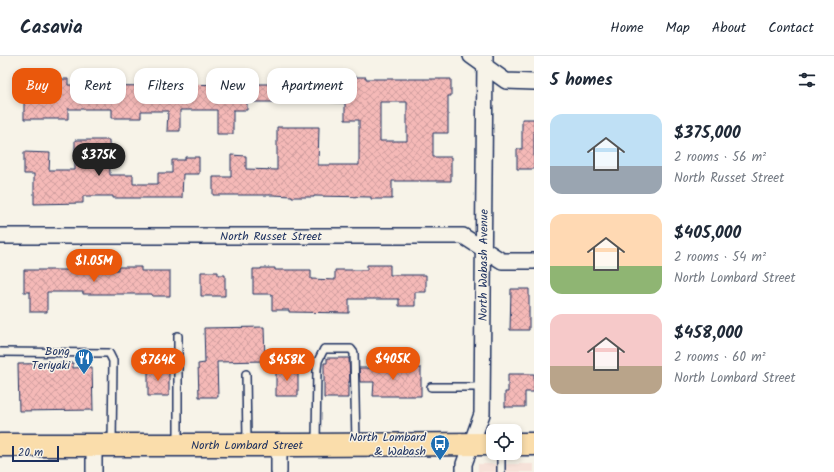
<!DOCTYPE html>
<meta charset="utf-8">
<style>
:root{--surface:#fff;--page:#f2f2f3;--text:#1f2937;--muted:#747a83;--line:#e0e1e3;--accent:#ea580c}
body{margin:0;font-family:Kalam,sans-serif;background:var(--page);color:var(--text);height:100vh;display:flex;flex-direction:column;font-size:15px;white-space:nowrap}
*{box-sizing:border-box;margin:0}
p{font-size:13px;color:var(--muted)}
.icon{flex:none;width:22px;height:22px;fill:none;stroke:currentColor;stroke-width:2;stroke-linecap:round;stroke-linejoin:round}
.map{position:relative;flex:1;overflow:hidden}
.sheet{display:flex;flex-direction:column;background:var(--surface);width:300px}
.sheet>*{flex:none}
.banner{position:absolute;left:12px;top:12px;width:380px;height:36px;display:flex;gap:8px}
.tools{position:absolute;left:486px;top:368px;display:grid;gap:8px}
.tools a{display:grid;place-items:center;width:36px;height:36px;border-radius:8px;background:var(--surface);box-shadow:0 2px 6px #0003;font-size:20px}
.scale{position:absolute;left:12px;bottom:10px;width:47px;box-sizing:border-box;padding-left:4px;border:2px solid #1b2f5e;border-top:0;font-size:11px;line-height:14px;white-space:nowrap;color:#1b2f5e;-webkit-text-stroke:3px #f7f3e8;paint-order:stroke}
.price{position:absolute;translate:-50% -34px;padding:0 9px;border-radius:14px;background:var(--accent);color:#fff;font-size:13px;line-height:26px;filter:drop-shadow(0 1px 2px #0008)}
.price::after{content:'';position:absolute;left:50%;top:24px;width:12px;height:9px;margin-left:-6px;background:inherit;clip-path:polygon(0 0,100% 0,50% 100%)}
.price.active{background:#222;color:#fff}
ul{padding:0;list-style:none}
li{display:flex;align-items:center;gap:12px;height:100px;padding:0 16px}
li span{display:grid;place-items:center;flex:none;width:112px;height:80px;border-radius:12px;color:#555}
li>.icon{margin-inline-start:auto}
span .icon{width:48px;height:48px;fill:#fffc;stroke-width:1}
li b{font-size:17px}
h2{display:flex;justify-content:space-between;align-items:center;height:48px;padding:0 16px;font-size:17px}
.tag{padding:0 14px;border-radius:12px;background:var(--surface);box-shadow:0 2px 6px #0003;font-size:14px;line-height:36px}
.tag.active{background:var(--accent);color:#fff}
header{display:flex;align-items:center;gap:24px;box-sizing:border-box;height:56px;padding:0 20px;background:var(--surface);border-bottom:1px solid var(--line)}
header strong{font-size:19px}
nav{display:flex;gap:22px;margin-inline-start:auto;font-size:14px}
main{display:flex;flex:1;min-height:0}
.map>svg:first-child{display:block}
</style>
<header>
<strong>Casavia</strong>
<nav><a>Home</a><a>Map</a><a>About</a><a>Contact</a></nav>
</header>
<main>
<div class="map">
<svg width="534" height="416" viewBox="0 0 534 416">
<defs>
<pattern id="building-cross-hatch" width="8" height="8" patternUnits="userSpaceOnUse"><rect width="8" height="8" fill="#f5b9b7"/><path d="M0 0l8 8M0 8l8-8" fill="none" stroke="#d19fa0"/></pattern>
</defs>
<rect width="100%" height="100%" fill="#f7f3e8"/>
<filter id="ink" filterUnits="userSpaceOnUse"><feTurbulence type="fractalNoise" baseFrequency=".025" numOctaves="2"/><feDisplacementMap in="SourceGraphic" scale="8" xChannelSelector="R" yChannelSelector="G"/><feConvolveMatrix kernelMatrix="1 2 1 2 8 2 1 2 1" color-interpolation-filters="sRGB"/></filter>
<g filter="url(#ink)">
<path fill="#f6e2d9" d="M 478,408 L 534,408 L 534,416 L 478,416 Z"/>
<path fill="url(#building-cross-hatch)" stroke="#1b2f5e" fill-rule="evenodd" d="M 344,21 L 366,21 L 366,23 L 451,23 L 451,40 L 448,40 L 448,77 L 433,77 L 433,101 L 451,101 L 451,125 L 392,125 L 392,143 L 371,143 L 371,141 L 314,140 L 314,141 L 292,141 L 292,140 L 273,139 L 213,139 L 213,121 L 231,121 L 231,99 L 246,100 L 246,113 L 277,114 L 277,71 L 319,71 L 318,109 L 359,109 L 359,64 L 345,64 L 345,47 L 286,45 L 286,46 L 247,46 L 247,54 L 233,54 L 233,78 L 217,78 L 217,54 L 180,54 L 180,75 L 167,75 L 168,55 L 141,55 L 141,62 L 112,62 L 112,53 L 68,53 L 68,63 L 24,63 L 24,26 L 47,26 L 47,23 L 68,23 L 68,29 L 152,30 L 152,28 L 257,29 L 257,28 L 291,28 L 291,24 L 318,24 L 318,23 L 344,23 ZM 380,46 L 407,46 L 407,85 L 380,85 Z
M 522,63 L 534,63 L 534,113 L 517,113 L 517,93 L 522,93 Z
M 75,84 L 109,84 L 110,119 L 133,119 L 133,128 L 158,128 L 158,117 L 172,117 L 172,104 L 185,104 L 185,101 L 199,101 L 199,118 L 183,118 L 182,142 L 113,142 L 113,140 L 83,140 L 83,147 L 34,148 L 34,118 L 24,118 L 24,96 L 50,97 L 49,114 L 75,114 Z
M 367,209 L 390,209 L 390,219 L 426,219 L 426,236 L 415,236 L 415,250 L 399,250 L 399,243 L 349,243 L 349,257 L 289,256 L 289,254 L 272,254 L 272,238 L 253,238 L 253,213 L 261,213 L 261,212 L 275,212 L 275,214 L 311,214 L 311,223 L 335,224 L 335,214 L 367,214 Z
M 118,211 L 141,211 L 141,215 L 170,215 L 170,240 L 152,240 L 152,238 L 83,238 L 83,236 L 47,236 L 47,256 L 30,256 L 30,236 L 24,236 L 24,214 L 118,214 Z
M 201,216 L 218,216 L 218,219 L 225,219 L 225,240 L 201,240 Z
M 511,233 L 529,233 L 529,274 L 510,274 Z
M 264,271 L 265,305 L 217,306 L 218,341 L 199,341 L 198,308 L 205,307 L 204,272 Z
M 327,302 L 349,302 L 350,326 L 348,326 L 348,342 L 324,342 L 324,307 L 327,307 Z
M 73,307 L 73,312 L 92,311 L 93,354 L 19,355 L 18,308 Z
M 148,312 L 169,312 L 169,340 L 148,340 Z
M 276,312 L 294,312 L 294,317 L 298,317 L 298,340 L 276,340 Z
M 359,312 L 421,312 L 421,340 L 373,340 L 374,326 L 360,326 Z
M 508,318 L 534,318 L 534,336 L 525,336 L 525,351 L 505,351 L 505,336 L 508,336 Z"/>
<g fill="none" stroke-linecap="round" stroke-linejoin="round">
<defs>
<path id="lane" d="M 178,280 L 178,387
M 0,296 L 109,297 L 113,305 L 112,387
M 246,318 L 247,386
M 431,331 L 483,331
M 316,387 L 317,313 L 318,305 L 324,293 L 351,293 L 354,297 L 356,386
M 501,416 L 501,397"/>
<g id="street">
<path d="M 471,0 L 506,25 L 534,26"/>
<path id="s1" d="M 0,180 L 463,180 L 502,205 L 534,205"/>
<path d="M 279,389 L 279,416"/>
<path d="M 94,416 L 94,389"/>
<path id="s2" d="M 464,416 L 464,408 L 482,358 L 485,0"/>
</g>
<g id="primary">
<path d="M 515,388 L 534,388"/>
<path id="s3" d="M 0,389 L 298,389 L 493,388"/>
</g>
</defs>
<use href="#lane" stroke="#1b2f5e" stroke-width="10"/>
<use href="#street" stroke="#1b2f5e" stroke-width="18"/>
<use href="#primary" stroke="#1b2f5e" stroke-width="25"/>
<use href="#lane" stroke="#f7f3e8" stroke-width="7"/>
<use href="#street" stroke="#f7f3e8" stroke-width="15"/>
<use href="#primary" stroke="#faddab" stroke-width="22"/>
</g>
</g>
<defs>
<symbol id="restaurant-pin" viewBox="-11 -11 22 30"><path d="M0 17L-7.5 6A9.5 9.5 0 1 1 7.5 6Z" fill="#1f6fb2" stroke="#f7f3e8"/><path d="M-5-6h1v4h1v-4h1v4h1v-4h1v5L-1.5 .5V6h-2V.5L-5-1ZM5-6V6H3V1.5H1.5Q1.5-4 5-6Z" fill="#fff"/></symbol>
<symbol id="bus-pin" viewBox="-11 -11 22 30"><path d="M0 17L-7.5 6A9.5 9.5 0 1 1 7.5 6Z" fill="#1f6fb2" stroke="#f7f3e8"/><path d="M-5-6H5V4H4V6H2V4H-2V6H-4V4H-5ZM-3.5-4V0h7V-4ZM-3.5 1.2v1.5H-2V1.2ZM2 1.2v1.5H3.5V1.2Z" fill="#fff"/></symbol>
</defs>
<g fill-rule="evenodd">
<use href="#restaurant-pin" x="73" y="291" width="22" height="30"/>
<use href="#bus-pin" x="429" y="377" width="22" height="30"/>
</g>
<g text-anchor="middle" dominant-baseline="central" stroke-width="3" stroke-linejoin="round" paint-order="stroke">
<g font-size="12" fill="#1b2f5e" stroke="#f7f3e8">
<text stroke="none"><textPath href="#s1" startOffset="271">North Russet Street</textPath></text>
<text stroke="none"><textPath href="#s2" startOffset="210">North Wabash Avenue</textPath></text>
<text stroke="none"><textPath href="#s3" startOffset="247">North Lombard Street</textPath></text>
</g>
<g font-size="12" fill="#1b2f5e" stroke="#f7f3e8" text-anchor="end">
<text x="70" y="295">Bong<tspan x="70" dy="14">Teriyaki</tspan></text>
<text x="426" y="381">North Lombard<tspan x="426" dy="14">&amp; Wabash</tspan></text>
</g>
</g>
</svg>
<div class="tools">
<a><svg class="icon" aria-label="locate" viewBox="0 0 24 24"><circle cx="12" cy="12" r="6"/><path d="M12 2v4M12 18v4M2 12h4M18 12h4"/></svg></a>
</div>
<div class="scale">20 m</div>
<b class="price active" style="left:99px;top:121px">$375K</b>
<b class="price" style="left:94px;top:227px">$1.05M</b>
<b class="price" style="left:393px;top:325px">$405K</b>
<b class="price" style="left:158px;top:326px">$764K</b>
<b class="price" style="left:287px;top:326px">$458K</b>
<div class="banner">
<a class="tag active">Buy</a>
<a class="tag">Rent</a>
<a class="tag">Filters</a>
<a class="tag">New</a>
<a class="tag">Apartment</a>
</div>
</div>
<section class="sheet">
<h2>5 homes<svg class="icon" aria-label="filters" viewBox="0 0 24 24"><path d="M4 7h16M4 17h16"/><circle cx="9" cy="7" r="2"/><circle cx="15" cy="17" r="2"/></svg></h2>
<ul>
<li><span style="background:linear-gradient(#bfe0f5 65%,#9aa5b1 0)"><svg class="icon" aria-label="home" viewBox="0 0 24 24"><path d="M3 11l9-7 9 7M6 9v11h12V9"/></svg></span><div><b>$375,000</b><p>2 rooms · 56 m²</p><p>North Russet Street</p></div></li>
<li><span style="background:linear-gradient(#ffd9b3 65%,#8fb573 0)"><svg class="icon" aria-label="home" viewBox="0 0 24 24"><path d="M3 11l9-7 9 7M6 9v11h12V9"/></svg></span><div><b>$405,000</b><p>2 rooms · 54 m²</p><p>North Lombard Street</p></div></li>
<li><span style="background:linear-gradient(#f6c9c9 65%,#b9a48a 0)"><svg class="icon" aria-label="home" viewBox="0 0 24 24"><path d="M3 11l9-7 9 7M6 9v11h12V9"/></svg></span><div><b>$458,000</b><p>2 rooms · 60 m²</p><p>North Lombard Street</p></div></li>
</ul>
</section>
</main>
